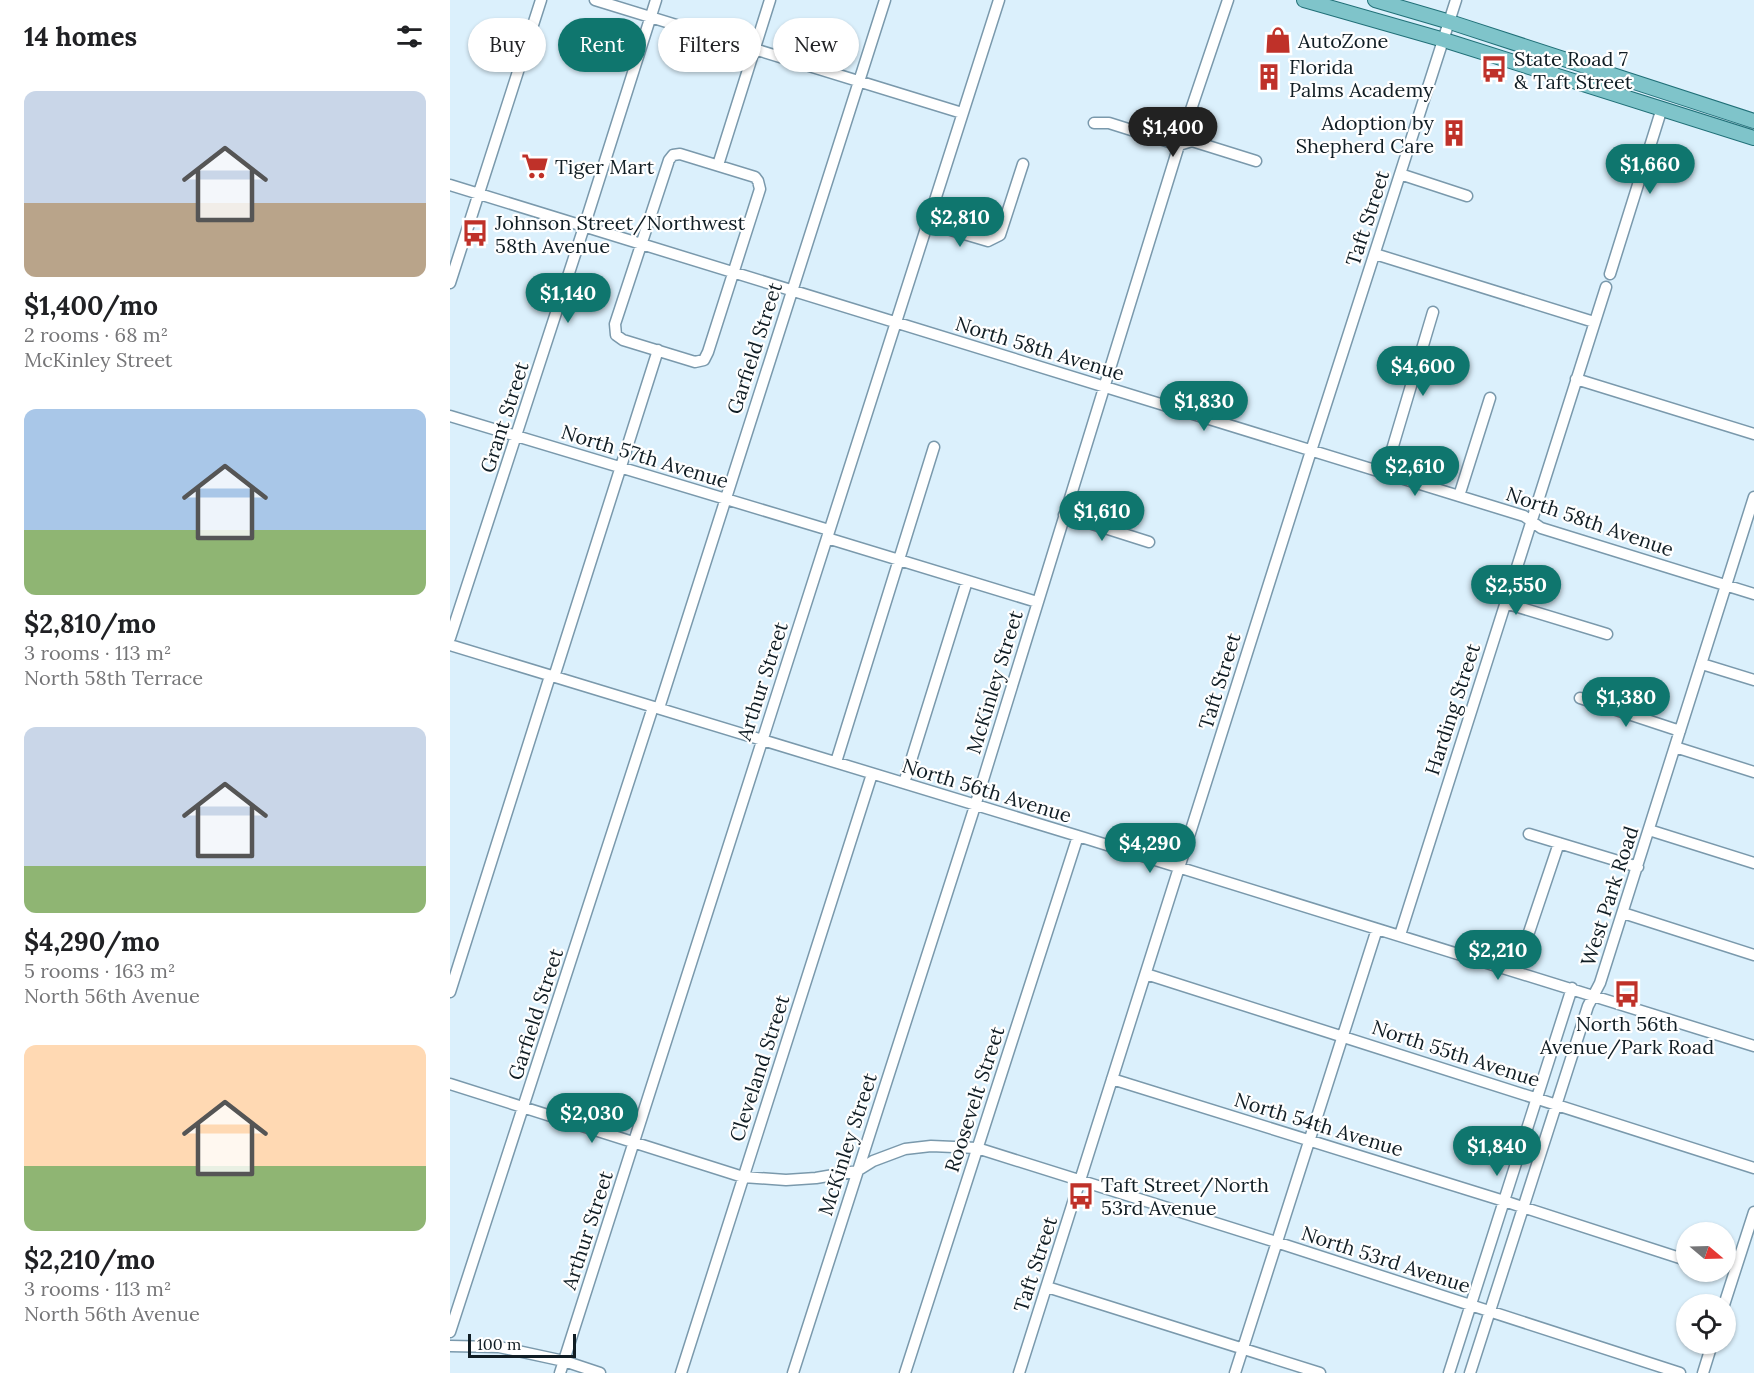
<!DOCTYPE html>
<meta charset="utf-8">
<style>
:root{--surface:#fff;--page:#f6f6f6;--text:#202124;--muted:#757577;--accent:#0f766e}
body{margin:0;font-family:Lora,serif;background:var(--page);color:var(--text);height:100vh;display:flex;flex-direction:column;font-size:22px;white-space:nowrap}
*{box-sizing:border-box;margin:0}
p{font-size:20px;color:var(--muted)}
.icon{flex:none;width:33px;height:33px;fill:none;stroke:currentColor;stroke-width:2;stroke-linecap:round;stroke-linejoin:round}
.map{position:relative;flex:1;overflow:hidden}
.panel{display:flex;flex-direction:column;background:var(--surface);width:450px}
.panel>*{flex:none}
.banner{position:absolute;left:18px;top:18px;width:570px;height:54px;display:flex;gap:12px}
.needle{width:39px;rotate:109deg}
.tools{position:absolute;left:1226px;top:1222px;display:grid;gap:12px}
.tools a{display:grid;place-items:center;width:60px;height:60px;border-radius:50%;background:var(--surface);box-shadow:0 2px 4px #0004;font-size:30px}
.scale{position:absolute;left:18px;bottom:15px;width:108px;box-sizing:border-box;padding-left:6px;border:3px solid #101d24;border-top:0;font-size:16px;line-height:21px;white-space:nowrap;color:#101d24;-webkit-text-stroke:4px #fff;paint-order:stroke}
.price{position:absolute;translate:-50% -51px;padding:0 14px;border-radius:21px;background:var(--accent);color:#fff;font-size:20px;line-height:39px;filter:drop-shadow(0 2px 3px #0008)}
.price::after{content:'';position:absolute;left:50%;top:36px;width:18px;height:14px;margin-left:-9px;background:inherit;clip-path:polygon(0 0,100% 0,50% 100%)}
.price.selected{background:#222;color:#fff}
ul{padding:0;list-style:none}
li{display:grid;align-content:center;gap:12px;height:318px;padding:0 24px}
li span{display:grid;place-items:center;height:186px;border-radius:12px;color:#555}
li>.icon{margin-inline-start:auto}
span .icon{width:108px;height:108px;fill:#fffc;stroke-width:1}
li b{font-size:26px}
h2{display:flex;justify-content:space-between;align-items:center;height:72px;padding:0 24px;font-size:26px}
.chip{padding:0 21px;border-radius:27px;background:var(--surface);box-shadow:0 2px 4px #0004;font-size:21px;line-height:54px}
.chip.selected{background:var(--accent);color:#fff}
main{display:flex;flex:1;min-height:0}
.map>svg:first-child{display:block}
</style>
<main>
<section class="panel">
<h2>14 homes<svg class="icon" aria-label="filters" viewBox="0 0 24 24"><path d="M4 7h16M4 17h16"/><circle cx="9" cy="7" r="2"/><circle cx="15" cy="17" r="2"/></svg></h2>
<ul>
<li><span style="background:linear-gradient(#c9d6e8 60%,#b9a48a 0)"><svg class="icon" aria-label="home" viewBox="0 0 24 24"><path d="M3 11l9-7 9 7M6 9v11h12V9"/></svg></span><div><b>$1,400/mo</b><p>2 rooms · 68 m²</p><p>McKinley Street</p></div></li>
<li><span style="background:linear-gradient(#a9c7e8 65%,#8fb573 0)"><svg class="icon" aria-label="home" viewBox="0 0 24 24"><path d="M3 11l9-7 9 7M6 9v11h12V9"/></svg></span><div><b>$2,810/mo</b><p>3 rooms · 113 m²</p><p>North 58th Terrace</p></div></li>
<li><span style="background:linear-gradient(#c9d6e8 75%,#8fb573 0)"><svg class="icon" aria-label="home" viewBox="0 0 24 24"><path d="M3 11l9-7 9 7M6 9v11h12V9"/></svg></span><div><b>$4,290/mo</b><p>5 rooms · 163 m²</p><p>North 56th Avenue</p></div></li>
<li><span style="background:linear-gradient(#ffd9b3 65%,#8fb573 0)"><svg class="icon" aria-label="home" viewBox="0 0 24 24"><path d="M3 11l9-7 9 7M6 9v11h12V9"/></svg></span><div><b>$2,210/mo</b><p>3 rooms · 113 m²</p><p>North 56th Avenue</p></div></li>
</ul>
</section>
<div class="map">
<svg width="1304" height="1373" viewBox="0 0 1304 1373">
<rect width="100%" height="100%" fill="#dbf0fc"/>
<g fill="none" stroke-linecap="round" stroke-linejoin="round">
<defs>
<path id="minor" d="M 145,0 L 512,113
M 644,123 L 659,123 L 729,145 L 742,141 L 806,161
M 230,154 L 305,177 L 308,181 L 310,189 L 258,352 L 254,360 L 245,362 L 173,340 L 166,335 L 165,324 L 219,160 L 223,155 Z
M 268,165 L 320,0
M 950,174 L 1017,196
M 0,185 L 1009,496 L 1074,516 L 1091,528 L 1304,594
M 477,223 L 538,241 L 550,235 L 573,164
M 925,254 L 1144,322
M 1160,274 L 1212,108
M 0,283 L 91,0
M 1126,379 L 1304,434
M 0,416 L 379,530
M 935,473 L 983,312
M 1009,496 L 1040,398
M 614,515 L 699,542
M 377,538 L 587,602
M 1055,603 L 1157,634
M 0,638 L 134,227 L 206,0
M 0,645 L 628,836 L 1304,1046
M 1252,664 L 1304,680
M 104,677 L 208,350
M 1130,698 L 1230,731
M 209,708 L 435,0
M 1225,747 L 1304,772
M 386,762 L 484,447
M 454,783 L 517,581
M 1199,830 L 1304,863
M 1079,834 L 1188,867
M 1173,913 L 1304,955
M 950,935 L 1156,287
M 1066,971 L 1109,843
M 696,974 L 1304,1168
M 0,992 L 100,676
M 662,1079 L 1054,1201 L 1236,1260
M 0,1084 L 293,1177 L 336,1180 L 366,1178 L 407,1171 L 423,1161 L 455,1149 L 481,1146 L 527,1148 L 826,1242 L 1230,1373
M 597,1287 L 870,1373
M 1274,1305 L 1304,1212
M 0,1332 L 203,707
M 0,1346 L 49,1347 L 114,1361 L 150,1373
M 110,1373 L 549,0
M 231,1373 L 422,774
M 343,1373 L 525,806 L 729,145 L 778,0
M 455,1373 L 628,836
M 569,1373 L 861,451 L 1006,0
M 785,1373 L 927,929
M 999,1373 L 1122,988
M 1020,1373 L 1138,1006 L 1150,983 L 1304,497
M 1253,1373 L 1262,1344"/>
<path id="major" d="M 854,0 L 994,40 L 1304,138
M 925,0 L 1000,22 L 1304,121"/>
</defs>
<use href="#minor" stroke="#7a99ac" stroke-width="13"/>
<use href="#major" stroke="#217078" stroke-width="16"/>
<use href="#minor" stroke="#fff" stroke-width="10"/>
<use href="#major" stroke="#7fc4ca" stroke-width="14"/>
</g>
<defs>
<symbol id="shop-bare" viewBox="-9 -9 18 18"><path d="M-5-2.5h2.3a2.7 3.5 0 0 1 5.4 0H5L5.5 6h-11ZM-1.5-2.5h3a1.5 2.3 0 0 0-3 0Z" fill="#bf3129" stroke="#fff" stroke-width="2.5" paint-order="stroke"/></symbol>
<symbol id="bus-bare" viewBox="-9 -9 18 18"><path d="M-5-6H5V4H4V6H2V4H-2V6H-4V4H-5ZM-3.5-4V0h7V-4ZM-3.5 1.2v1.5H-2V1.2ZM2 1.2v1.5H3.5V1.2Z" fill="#bf3129" stroke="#fff" stroke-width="2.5" paint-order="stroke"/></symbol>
<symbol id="building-bare" viewBox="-9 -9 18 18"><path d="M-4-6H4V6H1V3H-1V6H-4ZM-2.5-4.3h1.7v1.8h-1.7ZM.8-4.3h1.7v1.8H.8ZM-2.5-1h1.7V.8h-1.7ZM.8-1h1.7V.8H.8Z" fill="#bf3129" stroke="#fff" stroke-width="2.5" paint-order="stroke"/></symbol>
<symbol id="supermarket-bare" viewBox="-9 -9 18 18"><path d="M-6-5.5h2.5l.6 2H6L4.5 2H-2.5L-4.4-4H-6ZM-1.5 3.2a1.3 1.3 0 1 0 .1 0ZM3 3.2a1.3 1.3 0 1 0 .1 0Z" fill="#bf3129" stroke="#fff" stroke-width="2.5" paint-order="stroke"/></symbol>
</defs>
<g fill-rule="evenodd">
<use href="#shop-bare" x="809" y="21" width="38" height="38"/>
<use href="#bus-bare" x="1025" y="50" width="38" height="38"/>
<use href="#building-bare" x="800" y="58" width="38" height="38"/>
<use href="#building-bare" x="985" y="114" width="38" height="38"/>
<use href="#supermarket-bare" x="66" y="147" width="38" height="38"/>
<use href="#bus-bare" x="6" y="214" width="38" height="38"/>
<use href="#bus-bare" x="1158" y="975" width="38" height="38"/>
<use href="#bus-bare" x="612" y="1177" width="38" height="38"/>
</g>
<g text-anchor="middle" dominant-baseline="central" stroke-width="4.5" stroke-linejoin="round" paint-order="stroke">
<g font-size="20" fill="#101d24" stroke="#fff" text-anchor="start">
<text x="848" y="40">AutoZone</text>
<text x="1064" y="58">State Road 7<tspan x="1064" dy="23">&amp; Taft Street</tspan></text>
<text x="839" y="66">Florida<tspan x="839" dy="23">Palms Academy</tspan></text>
<text x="984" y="122" text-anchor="end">Adoption by<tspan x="984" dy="23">Shepherd Care</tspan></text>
<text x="105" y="166">Tiger Mart</text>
<text x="45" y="222">Johnson Street/Northwest<tspan x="45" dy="23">58th Avenue</tspan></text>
<text x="1177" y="1023" text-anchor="middle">North 56th<tspan x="1177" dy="23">Avenue/Park Road</tspan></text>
<text x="651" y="1184">Taft Street/North<tspan x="651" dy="23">53rd Avenue</tspan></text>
</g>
<g font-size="20" fill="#101d24" stroke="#fff">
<text transform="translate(917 218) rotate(-72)">Taft Street</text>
<text transform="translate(304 348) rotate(-72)">Garfield Street</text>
<text transform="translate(590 348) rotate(17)">North 58th Avenue</text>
<text transform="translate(54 417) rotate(-72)">Grant Street</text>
<text transform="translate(195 456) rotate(17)">North 57th Avenue</text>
<text transform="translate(1140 521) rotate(19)">North 58th Avenue</text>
<text transform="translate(312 681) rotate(-72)">Arthur Street</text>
<text transform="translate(769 681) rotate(-73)">Taft Street</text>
<text transform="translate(544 682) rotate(-73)">McKinley Street</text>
<text transform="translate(1002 709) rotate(-72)">Harding Street</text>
<text transform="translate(537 790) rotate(17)">North 56th Avenue</text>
<text transform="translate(1159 896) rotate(-72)">West Park Road</text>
<text transform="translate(85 1014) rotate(-72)">Garfield Street</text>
<text transform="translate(1006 1053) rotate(18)">North 55th Avenue</text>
<text transform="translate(309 1068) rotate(-72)">Cleveland Street</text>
<text transform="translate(524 1099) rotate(-72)">Roosevelt Street</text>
<text transform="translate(869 1124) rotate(17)">North 54th Avenue</text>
<text transform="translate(397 1144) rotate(-72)">McKinley Street</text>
<text transform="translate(137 1230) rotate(-72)">Arthur Street</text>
<text transform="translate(936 1259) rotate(18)">North 53rd Avenue</text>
<text transform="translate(585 1264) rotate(-72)">Taft Street</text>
</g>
</g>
</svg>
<div class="tools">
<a><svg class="needle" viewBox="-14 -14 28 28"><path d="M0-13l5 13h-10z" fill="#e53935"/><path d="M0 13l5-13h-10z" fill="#757577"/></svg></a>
<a><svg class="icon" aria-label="locate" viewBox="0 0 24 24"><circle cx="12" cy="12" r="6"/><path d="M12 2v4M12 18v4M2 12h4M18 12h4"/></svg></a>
</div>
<div class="scale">100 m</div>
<b class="price selected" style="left:723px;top:158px">$1,400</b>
<b class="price" style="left:1200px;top:195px">$1,660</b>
<b class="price" style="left:510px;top:248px">$2,810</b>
<b class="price" style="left:118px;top:324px">$1,140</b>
<b class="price" style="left:973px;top:397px">$4,600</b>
<b class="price" style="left:754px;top:432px">$1,830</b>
<b class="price" style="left:965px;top:497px">$2,610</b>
<b class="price" style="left:652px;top:542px">$1,610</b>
<b class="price" style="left:1066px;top:616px">$2,550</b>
<b class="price" style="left:1176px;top:728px">$1,380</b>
<b class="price" style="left:700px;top:874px">$4,290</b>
<b class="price" style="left:1048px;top:981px">$2,210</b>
<b class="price" style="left:142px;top:1144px">$2,030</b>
<b class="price" style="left:1047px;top:1177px">$1,840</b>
<div class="banner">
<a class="chip">Buy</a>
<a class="chip selected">Rent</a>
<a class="chip">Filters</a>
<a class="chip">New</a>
</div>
</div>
</main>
